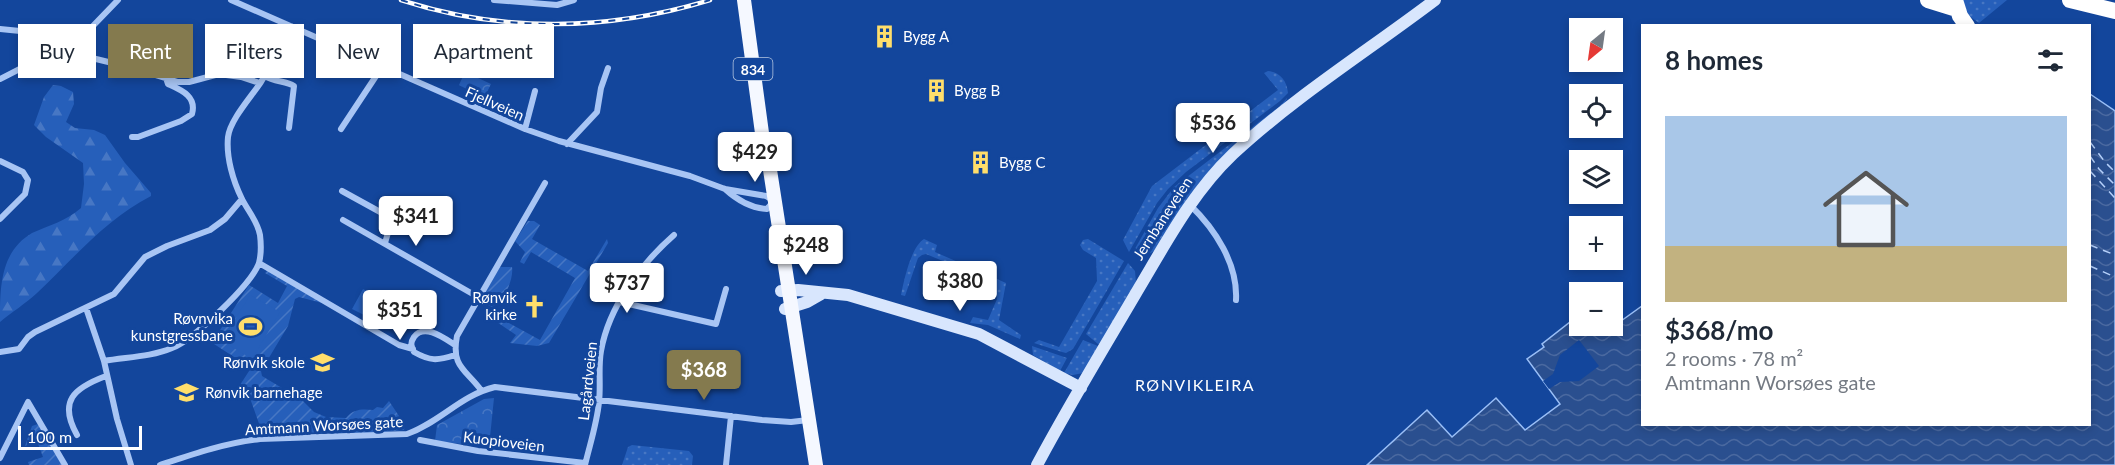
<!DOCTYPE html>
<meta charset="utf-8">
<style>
:root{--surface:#fff;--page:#f2f2f3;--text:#1f2937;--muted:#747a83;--accent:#847a4e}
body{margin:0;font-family:Lato,sans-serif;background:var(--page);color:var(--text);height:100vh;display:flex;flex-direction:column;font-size:22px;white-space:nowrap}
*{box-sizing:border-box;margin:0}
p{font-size:20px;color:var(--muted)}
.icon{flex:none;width:33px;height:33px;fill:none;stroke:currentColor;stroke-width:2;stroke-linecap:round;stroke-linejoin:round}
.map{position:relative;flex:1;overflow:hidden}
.panel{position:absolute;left:1641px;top:24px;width:450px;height:402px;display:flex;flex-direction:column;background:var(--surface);border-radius:0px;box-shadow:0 3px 9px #0003}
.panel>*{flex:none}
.guide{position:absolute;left:18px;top:24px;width:570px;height:54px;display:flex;gap:12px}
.needle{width:39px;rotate:209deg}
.tools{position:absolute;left:1569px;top:18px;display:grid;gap:12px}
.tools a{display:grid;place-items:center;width:54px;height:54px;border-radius:0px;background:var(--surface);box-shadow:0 3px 9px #0003;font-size:30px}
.scale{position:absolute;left:18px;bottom:15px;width:124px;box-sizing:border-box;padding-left:6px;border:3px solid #fff;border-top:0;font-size:16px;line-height:21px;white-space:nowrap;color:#fff;-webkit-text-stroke:4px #13469c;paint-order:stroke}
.price{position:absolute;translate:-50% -51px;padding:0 14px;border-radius:6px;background:#fff;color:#222;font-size:20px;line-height:39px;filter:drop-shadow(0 2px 3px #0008)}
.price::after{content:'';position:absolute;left:50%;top:36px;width:18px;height:14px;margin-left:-9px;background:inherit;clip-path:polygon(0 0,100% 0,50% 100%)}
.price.active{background:var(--accent);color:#fff}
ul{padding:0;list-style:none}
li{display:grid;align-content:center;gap:12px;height:318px;padding:0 24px}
li span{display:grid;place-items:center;height:186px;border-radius:0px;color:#555}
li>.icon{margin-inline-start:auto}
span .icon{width:108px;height:108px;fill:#fffc;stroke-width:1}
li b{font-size:26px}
h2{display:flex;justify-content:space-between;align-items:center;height:72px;padding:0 24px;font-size:26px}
.chip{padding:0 21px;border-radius:0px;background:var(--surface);box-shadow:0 3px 9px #0003;font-size:21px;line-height:54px}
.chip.active{background:var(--accent);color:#fff}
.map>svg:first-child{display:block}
</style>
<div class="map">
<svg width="2115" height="465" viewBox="0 0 2115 465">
<defs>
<pattern id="grass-dots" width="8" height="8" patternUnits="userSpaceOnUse" patternTransform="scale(1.5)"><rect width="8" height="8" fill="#265fba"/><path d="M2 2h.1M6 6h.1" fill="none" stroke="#4777c4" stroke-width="1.8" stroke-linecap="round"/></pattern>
<pattern id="forest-firs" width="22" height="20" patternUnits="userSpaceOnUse" patternTransform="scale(1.5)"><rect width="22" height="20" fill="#265fba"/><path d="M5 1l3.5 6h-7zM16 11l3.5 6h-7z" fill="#4777c4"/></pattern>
<pattern id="park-crowns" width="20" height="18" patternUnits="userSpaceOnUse" patternTransform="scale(1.5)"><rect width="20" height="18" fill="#265fba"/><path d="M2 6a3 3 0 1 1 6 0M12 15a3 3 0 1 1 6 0" fill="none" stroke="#4777c4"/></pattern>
<pattern id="garden-furrows" width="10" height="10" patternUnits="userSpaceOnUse" patternTransform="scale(1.5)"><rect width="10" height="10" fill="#265fba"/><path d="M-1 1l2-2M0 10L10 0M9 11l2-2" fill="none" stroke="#4777c4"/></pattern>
<pattern id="water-waves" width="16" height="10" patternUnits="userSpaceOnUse" patternTransform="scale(1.5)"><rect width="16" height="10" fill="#2a4f8f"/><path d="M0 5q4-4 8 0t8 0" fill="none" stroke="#4a69a0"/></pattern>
</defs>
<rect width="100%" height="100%" fill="#13469c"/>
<path fill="url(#grass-dots)" d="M 1962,0 L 2007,0 L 1979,23 L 1968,15 Z
M 1268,71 C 1280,72 1287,81 1288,93 L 1280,101 L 1186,172 L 1168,189 L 1157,203 L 1129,252 L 1123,240 L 1152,186 L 1278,90 L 1264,73 Z
M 1287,98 L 1285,103 L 1242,139 L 1155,250 C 1148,256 1142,257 1132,254 L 1158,208 L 1174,187 L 1280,106 Z
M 924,239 L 937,245 L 935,252 L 1006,283 L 999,320 L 1021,335 L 1020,339 L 988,325 L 970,323 L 973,317 L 988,320 L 997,299 L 995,286 L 981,277 L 926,254 L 922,255 L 918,258 L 905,296 L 901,295 C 904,280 911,247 924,239 Z
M 1088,239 L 1124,261 L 1073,349 L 1066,353 L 1062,352 L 1034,343 L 1039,340 L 1059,347 L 1097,281 L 1096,258 L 1083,250 L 1080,245 L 1083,240 Z
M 1128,263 L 1135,271 L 1136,283 L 1100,344 L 1098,344 L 1086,334 Z
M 1083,340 L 1098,346 L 1083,373 L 1073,375 L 1064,373 Z
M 1032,346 L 1067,358 L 1060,371 L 1033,355 Z
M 632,445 L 689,451 L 693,456 L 692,465 L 622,465 L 628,447 Z"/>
<path fill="url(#forest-firs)" d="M 53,85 L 61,86 L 73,92 L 74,104 L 66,122 L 75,128 L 94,130 L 105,135 L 125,163 L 151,193 L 151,196 C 106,219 73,259 37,293 C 25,304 12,312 0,322 C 0,287 0,252 32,233 C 50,225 66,221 81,208 L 84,184 L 83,163 L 46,137 L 34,125 L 44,97 Z"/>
<path fill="url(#park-crowns)" d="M 465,72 L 491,84 L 484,98 L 459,85 Z
M 494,398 L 489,447 L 435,441 L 437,425 L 484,399 Z"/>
<path fill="url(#garden-furrows)" d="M 528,221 L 534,221 L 540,225 L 532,239 L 588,271 L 607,239 L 608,243 L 549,343 L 537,346 L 510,343 L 516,335 L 494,320 L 496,316 L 540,340 L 575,278 L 531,252 L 524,264 L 520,262 L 525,252 L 515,241 Z
M 500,267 L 512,267 C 514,279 504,302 492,307 L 486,304 L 482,298 Z
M 268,270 L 322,303 L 299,297 L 295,299 L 288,326 L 261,371 L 262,376 L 302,400 L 314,412 L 326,417 L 346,418 C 353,409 362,409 373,410 L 377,407 L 383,408 L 389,401 L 405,425 L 404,430 L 376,433 L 262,432 L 251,401 L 235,389 L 240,385 L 251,368 L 214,344 L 220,330 L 249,285 L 278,303 L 287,286 L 265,273 Z
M 38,424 L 62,465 L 29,465 L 28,462 L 43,457 L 37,441 L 25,446 L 32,426 Z"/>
<path fill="#265fba" d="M 363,289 L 385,300 L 374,320 L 352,309 Z
M 250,295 L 280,312 L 252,359 L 222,341 Z"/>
<path fill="url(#water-waves)" stroke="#9abff7" stroke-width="1.5" d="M 2090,94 L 2115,111 L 2115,465 L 1367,465 L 1427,410 L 1452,437 L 1496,398 L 1525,430 L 1560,404 L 1527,359 L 1544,347 L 1542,344 L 1579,315 L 1580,326 L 1613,324 L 1614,326 L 1642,306 L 1642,424 L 2090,424 Z"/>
<path fill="#13469c" d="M 1579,340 L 1599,366 L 1579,381 L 1560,382 L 1549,389 L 1543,381 L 1553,374 L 1560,355 Z"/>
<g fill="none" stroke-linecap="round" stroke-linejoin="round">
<path stroke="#b5d0fa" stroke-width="1.5" stroke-dasharray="8 6" stroke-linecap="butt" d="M 2090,142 L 2105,162 L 2115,172
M 2090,156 L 2099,169 L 2115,185
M 2090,171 L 2115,198
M 2090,245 L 2115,255
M 2090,266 L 2115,277"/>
<path stroke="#a8c5f4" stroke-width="6" d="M 231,0 L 525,129 L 559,141 L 690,176 L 725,189 L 766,196 L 774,201 L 767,209 C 750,208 737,200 725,189
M 494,0 L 557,5 L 574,0
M 0,29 L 40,33 L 50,38 L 63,51 L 129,67 L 178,82 L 189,82 L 219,74 L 241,77 L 260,83
M 265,76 C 274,82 286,81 294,86 L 289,128
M 0,79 L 43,57 L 63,51 L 90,29 L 118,0
M 341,129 L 382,67
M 525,129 L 535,91
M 132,137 L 138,137 L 181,121 L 192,114 C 197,96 181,90 168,84 L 166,78
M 567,144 L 597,112 L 601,88 L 608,68
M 0,161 L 23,172 L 28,180 L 25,194 L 0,219
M 342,191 L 382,213 L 390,226 L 385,243
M 1190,205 C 1215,229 1238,264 1236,300
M 343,220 L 478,297
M 259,263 L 399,345 L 413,349
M 620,302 L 716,324 L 726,289
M 86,308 L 104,361 L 117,419 L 131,465
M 0,352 L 19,349 L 28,337 L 35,332 L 114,294 L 145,257 L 167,246 L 210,230 L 225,219 L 242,199
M 455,355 C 437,361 430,361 414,352 C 411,346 410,343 414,337 C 424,323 444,338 455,345
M 104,361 C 126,357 151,357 172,348 C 193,340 251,285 259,263 C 261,255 261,243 260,235 C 258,222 248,211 242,199 C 233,181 226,157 228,137 C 230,120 251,97 261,82 C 272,64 283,46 293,27
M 481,390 C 465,369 451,366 457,336 L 545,183
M 77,435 C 58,401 74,388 106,376
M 420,440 L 478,451 L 585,463
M 0,458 L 28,402 L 65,465
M 160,465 C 193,454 225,443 260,439 L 407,434 C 439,423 461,395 495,387 L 762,420 L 791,422 L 808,420
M 585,465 C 590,444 597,423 599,402 C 601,385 598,368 601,351 C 609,306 641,264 674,235
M 726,465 L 731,416"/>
<path stroke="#d8e6fd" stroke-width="12" d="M 781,291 L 798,290 L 848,295 L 979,334 L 1081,388
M 785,309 L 807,302 L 821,294
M 1037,465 C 1069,405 1105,346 1139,288 C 1167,241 1193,192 1233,154 C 1293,98 1369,50 1435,0"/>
<path stroke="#f5f8ff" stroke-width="14" d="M 744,0 L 762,133 L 770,170 L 816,465"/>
<path stroke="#fff" stroke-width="16" d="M 1928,0 L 1957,9
M 1955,0 L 1960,16 L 1967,26
M 2070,0 L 2115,11"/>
<defs>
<path id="rail" d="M 401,0 C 502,33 609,31 710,0"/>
</defs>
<use href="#rail" stroke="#fff" stroke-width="4.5"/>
<use href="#rail" stroke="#13469c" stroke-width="2" stroke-dasharray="7" stroke-linecap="butt"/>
</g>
<defs>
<symbol id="building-bare" viewBox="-9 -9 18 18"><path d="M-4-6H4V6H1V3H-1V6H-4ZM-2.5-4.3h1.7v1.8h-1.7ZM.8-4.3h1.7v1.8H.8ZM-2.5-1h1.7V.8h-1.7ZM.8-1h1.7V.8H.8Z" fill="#ffde6b" stroke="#13469c" stroke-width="2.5" paint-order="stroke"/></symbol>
<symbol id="church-bare" viewBox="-9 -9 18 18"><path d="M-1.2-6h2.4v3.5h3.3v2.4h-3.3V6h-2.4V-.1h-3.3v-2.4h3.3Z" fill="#ffde6b" stroke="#13469c" stroke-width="2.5" paint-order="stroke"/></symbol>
<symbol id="stadium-bare" viewBox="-9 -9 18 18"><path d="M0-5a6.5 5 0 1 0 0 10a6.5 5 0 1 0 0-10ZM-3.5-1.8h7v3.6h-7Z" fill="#ffde6b" stroke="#13469c" stroke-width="2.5" paint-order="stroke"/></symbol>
<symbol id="school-bare" viewBox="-9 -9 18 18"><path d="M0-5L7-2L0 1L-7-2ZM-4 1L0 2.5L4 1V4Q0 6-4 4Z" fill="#ffde6b" stroke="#13469c" stroke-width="2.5" paint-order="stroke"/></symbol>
</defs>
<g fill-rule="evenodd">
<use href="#building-bare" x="868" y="20" width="33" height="33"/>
<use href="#building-bare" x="920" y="74" width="33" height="33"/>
<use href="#building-bare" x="964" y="146" width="33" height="33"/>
<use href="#church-bare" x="518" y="290" width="33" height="33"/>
<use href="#stadium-bare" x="234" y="310" width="33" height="33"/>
<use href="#school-bare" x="306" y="346" width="33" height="33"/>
<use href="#school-bare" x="170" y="376" width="33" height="33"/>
</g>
<g text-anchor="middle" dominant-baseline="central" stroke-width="6" stroke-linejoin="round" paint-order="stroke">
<rect fill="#13469c" stroke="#b8c8e1" stroke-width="1.5" x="733.5" y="58" width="39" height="22" rx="4.5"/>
<g font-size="14" font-weight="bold" fill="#fff">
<text x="753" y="69">834</text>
</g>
<g font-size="15" fill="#fff" stroke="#13469c" text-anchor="start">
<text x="903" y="36">Bygg A</text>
<text x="954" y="90">Bygg B</text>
<text x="999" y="162">Bygg C</text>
<text x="517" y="297" text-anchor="end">Rønvik<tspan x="517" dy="17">kirke</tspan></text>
<text x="233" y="318" text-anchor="end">Røvnvika<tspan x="233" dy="17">kunstgressbane</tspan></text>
<text x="305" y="362" text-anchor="end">Rønvik skole</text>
<text x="205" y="392">Rønvik barnehage</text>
</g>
<g font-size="15" fill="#fff" stroke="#13469c">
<text transform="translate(495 103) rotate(24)">Fjellveien</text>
<text transform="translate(1162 218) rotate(-57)">Jernbaneveien</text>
<text transform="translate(587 381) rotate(-84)">Lagårdveien</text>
<text transform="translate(324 425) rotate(-3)">Amtmann Worsøes gate</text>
<text transform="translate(504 441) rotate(7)">Kuopioveien</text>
</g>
<g font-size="16" letter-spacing="1.5" fill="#fff" stroke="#13469c">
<text x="1195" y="384">RØNVIKLEIRA</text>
</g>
</g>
</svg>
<div class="tools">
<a><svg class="needle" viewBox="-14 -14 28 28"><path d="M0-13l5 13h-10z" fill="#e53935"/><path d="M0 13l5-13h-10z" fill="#747a83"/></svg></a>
<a><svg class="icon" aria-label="locate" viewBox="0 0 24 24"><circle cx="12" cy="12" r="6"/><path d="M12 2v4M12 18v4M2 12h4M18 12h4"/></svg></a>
<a><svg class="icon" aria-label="layers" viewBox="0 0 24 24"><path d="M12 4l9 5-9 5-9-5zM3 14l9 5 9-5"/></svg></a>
<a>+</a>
<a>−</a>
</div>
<div class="scale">100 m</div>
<b class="price" style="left:1213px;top:154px">$536</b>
<b class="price" style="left:755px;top:183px">$429</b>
<b class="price" style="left:416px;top:247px">$341</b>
<b class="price" style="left:806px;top:276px">$248</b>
<b class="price" style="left:960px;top:312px">$380</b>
<b class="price" style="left:627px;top:314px">$737</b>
<b class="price" style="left:400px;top:341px">$351</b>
<b class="price active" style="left:704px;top:401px">$368</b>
<div class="guide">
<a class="chip">Buy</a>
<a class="chip active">Rent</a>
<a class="chip">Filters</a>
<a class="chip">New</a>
<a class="chip">Apartment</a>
</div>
<section class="panel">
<h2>8 homes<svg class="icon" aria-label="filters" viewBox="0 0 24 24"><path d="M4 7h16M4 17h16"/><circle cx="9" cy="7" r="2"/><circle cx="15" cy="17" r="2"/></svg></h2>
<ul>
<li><span style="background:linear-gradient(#a9c7e8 70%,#c2b280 0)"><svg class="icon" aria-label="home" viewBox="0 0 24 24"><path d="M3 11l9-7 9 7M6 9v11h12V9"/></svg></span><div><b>$368/mo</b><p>2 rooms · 78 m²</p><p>Amtmann Worsøes gate</p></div></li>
</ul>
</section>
</div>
